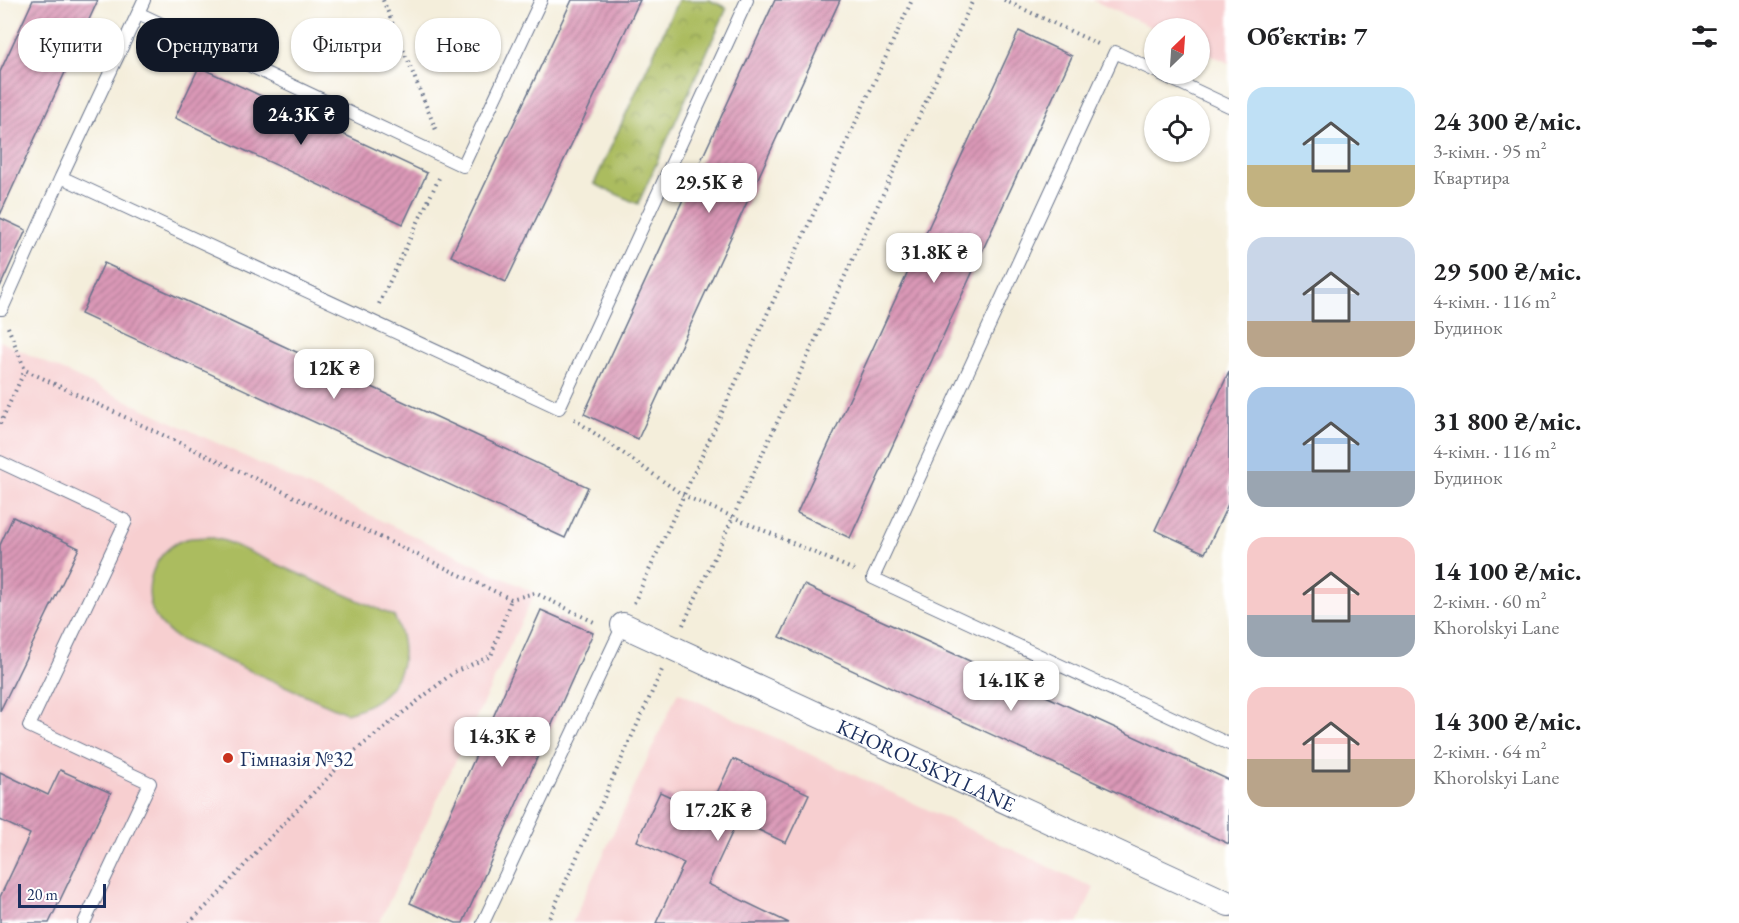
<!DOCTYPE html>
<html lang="uk">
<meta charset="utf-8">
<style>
:root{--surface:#fff;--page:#f2f2f2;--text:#202124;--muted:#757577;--accent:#111827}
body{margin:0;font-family:"EB Garamond",serif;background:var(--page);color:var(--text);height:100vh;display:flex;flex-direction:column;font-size:22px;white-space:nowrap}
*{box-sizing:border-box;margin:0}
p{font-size:20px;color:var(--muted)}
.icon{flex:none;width:33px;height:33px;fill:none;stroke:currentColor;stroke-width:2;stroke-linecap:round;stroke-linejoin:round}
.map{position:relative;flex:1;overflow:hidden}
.side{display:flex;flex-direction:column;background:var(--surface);width:510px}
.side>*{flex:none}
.top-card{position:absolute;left:18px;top:18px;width:570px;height:54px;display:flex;gap:12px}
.needle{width:39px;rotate:25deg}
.buttons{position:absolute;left:1144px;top:18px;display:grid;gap:12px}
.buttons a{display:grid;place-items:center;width:66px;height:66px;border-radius:50%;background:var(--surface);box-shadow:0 2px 4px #0004;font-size:30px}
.scale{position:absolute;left:18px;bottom:15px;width:88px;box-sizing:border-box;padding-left:6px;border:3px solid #1b2f5e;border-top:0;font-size:16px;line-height:21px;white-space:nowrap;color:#1b2f5e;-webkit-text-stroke:4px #fff;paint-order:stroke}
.price{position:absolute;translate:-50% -51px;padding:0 14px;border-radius:12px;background:#fff;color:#222;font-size:20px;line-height:39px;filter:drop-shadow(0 2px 3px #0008)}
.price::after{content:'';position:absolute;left:50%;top:36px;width:18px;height:14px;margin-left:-9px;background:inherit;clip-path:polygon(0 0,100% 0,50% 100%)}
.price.on{background:var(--accent);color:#fff}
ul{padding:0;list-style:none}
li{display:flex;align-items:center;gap:18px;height:150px;padding:0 18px}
li span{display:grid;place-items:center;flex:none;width:168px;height:120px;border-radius:18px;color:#555}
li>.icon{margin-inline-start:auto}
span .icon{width:72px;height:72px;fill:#fffc;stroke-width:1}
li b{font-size:26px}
h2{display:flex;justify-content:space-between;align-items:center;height:72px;padding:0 18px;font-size:26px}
.pill{padding:0 21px;border-radius:24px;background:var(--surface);box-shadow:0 2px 4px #0004;font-size:21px;line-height:54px}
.pill.on{background:var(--accent);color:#fff}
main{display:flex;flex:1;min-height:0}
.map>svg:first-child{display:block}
</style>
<main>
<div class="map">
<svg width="1229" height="923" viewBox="0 0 1229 923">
<defs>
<pattern id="park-crowns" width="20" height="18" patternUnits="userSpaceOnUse" patternTransform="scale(1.5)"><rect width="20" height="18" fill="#abbc5f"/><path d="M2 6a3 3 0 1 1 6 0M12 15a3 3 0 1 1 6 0" fill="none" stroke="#8a9952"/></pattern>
<pattern id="building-hatch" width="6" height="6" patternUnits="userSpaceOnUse" patternTransform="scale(1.5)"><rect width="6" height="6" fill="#db99b7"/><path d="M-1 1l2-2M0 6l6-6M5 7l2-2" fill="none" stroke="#b17d98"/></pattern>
</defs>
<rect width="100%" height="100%" fill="#fff"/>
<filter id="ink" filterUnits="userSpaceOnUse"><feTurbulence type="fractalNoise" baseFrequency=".0167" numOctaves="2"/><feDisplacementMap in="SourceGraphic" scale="12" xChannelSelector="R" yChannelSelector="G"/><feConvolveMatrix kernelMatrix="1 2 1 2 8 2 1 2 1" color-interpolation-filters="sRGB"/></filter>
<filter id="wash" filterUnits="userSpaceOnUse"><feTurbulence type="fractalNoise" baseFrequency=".008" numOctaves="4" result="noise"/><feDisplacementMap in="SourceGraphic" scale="24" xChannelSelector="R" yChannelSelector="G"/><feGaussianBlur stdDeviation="1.35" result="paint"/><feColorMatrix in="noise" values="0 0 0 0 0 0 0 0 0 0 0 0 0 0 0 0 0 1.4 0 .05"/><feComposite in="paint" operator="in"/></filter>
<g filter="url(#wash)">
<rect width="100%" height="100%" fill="#f4eedb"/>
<path fill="#f7cfd0" d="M 1092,0 L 1229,0 L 1229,63 L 1200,50 L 1200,28 L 1155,29 Z
M 0,341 L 535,593 L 379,923 L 0,923 Z
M 678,692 L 1094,888 L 1078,923 L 572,923 Z"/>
<path fill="url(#park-crowns)" stroke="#63765e" stroke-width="1.5" d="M 678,0 L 709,0 L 727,8 L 638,204 L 594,184 Z"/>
<path fill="#abbc5f" stroke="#63765e" stroke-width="1.5" d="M 209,537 L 225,541 L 394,616 C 416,662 396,701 346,713 L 178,639 C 168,632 161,626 155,616 C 140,588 155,548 186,539 C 193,537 201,538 209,537 Z"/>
<g id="blocks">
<path fill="url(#building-hatch)" d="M 33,0 L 98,0 L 0,215 L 0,72 Z
M 572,0 L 640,0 L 506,282 L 451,256 Z
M 775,0 L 840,0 L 638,439 L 584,414 Z
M 1019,31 L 1072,56 L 850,538 L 797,513 Z
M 199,67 L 427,173 L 403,224 L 175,118 Z
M 0,218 L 26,230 L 0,287 Z
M 104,263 L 588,487 L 565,538 L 81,314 Z
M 1229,372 L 1229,502 L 1205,553 L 1155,530 Z
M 13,517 L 79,548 L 0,711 L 0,545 Z
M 804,585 L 1229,780 L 1229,844 L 780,637 Z
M 541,610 L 593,633 L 463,923 L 456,923 L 410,903 Z
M 733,759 L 809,794 L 786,843 L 738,820 L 708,884 L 789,923 L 656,923 L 684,863 L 637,841 L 660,792 L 707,814 Z
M 60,770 L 111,793 L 49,923 L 0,923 L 0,897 L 30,834 L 0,820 L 0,772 L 48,795 Z"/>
</g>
</g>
<g filter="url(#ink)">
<use href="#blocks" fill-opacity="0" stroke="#67728a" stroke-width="1.5"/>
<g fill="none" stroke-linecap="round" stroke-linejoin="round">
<defs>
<path id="service" d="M 138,13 L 144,0
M 1155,71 L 1115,52 L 873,578 L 1229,744
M 1161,74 L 1229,106
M 61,177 L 138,13 L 463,166 L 541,0
M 0,309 L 2,309 L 61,177 L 559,408 L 747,0
M 0,462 L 126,521 L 29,726 L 150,783 L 84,923
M 483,923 L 623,625"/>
<g id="minor">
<path id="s1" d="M 623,625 L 1229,904"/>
</g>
</defs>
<use href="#service" stroke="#67728a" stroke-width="14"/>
<use href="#minor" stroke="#67728a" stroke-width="26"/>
<path stroke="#67728a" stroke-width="4" stroke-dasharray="1.5 4.5" stroke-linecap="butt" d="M 383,0 L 436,130
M 1004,0 L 1098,44
M 379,304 L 439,178
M 8,327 L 25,370 L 511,599 L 535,593 L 596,623
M 574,419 L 683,495 L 854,570
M 0,424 L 25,370
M 634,603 L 912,0
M 683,625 L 973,0
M 189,923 L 217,896 L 260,848 L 350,755 L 454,672 L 491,656 L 511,599
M 547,923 L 662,670"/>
<use href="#service" stroke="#fff" stroke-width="12"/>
<use href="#minor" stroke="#fff" stroke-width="24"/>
</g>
</g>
<circle fill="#c8321e" stroke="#fff" stroke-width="2" cx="228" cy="758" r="6"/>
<g text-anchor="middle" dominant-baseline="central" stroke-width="6" stroke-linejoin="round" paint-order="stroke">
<g font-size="21" fill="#1b2f5e" stroke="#fff" text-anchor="start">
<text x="240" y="758">Гімназія №32</text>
</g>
<g font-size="21" fill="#1b2f5e" stroke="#fff">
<text stroke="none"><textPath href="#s1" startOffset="334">KHOROLSKYI LANE</textPath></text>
</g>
</g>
</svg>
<div class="buttons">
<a><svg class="needle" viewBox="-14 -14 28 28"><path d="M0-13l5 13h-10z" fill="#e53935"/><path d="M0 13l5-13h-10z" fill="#757577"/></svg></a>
<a><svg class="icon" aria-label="locate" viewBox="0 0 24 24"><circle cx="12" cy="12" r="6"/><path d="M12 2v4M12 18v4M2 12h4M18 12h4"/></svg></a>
</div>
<div class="scale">20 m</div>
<b class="price on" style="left:301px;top:146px">24.3K ₴</b>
<b class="price" style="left:709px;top:214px">29.5K ₴</b>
<b class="price" style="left:934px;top:284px">31.8K ₴</b>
<b class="price" style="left:334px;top:400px">12K ₴</b>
<b class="price" style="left:1011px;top:712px">14.1K ₴</b>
<b class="price" style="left:502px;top:768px">14.3K ₴</b>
<b class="price" style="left:718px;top:842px">17.2K ₴</b>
<div class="top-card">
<a class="pill">Купити</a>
<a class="pill on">Орендувати</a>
<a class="pill">Фільтри</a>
<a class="pill">Нове</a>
</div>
</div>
<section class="side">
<h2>Об’єктів: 7<svg class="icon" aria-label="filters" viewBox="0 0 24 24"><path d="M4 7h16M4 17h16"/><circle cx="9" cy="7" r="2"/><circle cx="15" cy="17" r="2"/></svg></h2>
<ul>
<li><span style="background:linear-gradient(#bfe0f5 65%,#c2b280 0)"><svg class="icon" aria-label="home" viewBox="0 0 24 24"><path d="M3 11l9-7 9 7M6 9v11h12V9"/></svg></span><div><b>24 300 ₴/міс.</b><p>3-кімн. · 95 m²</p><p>Квартира</p></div></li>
<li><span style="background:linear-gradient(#c9d6e8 70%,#b9a48a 0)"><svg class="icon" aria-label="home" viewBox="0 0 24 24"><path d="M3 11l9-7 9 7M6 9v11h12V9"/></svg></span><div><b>29 500 ₴/міс.</b><p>4-кімн. · 116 m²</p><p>Будинок</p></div></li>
<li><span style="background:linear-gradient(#a9c7e8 70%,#9aa5b1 0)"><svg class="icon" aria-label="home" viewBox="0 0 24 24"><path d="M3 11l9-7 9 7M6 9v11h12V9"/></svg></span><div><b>31 800 ₴/міс.</b><p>4-кімн. · 116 m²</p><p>Будинок</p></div></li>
<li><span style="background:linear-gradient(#f6c9c9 65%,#9aa5b1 0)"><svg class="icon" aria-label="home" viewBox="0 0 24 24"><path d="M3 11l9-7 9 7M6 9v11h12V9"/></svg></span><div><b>14 100 ₴/міс.</b><p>2-кімн. · 60 m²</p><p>Khorolskyi Lane</p></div></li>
<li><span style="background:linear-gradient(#f6c9c9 60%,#b9a48a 0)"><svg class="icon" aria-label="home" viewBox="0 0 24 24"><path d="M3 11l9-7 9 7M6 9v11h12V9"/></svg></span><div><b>14 300 ₴/міс.</b><p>2-кімн. · 64 m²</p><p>Khorolskyi Lane</p></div></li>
</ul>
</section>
</main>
